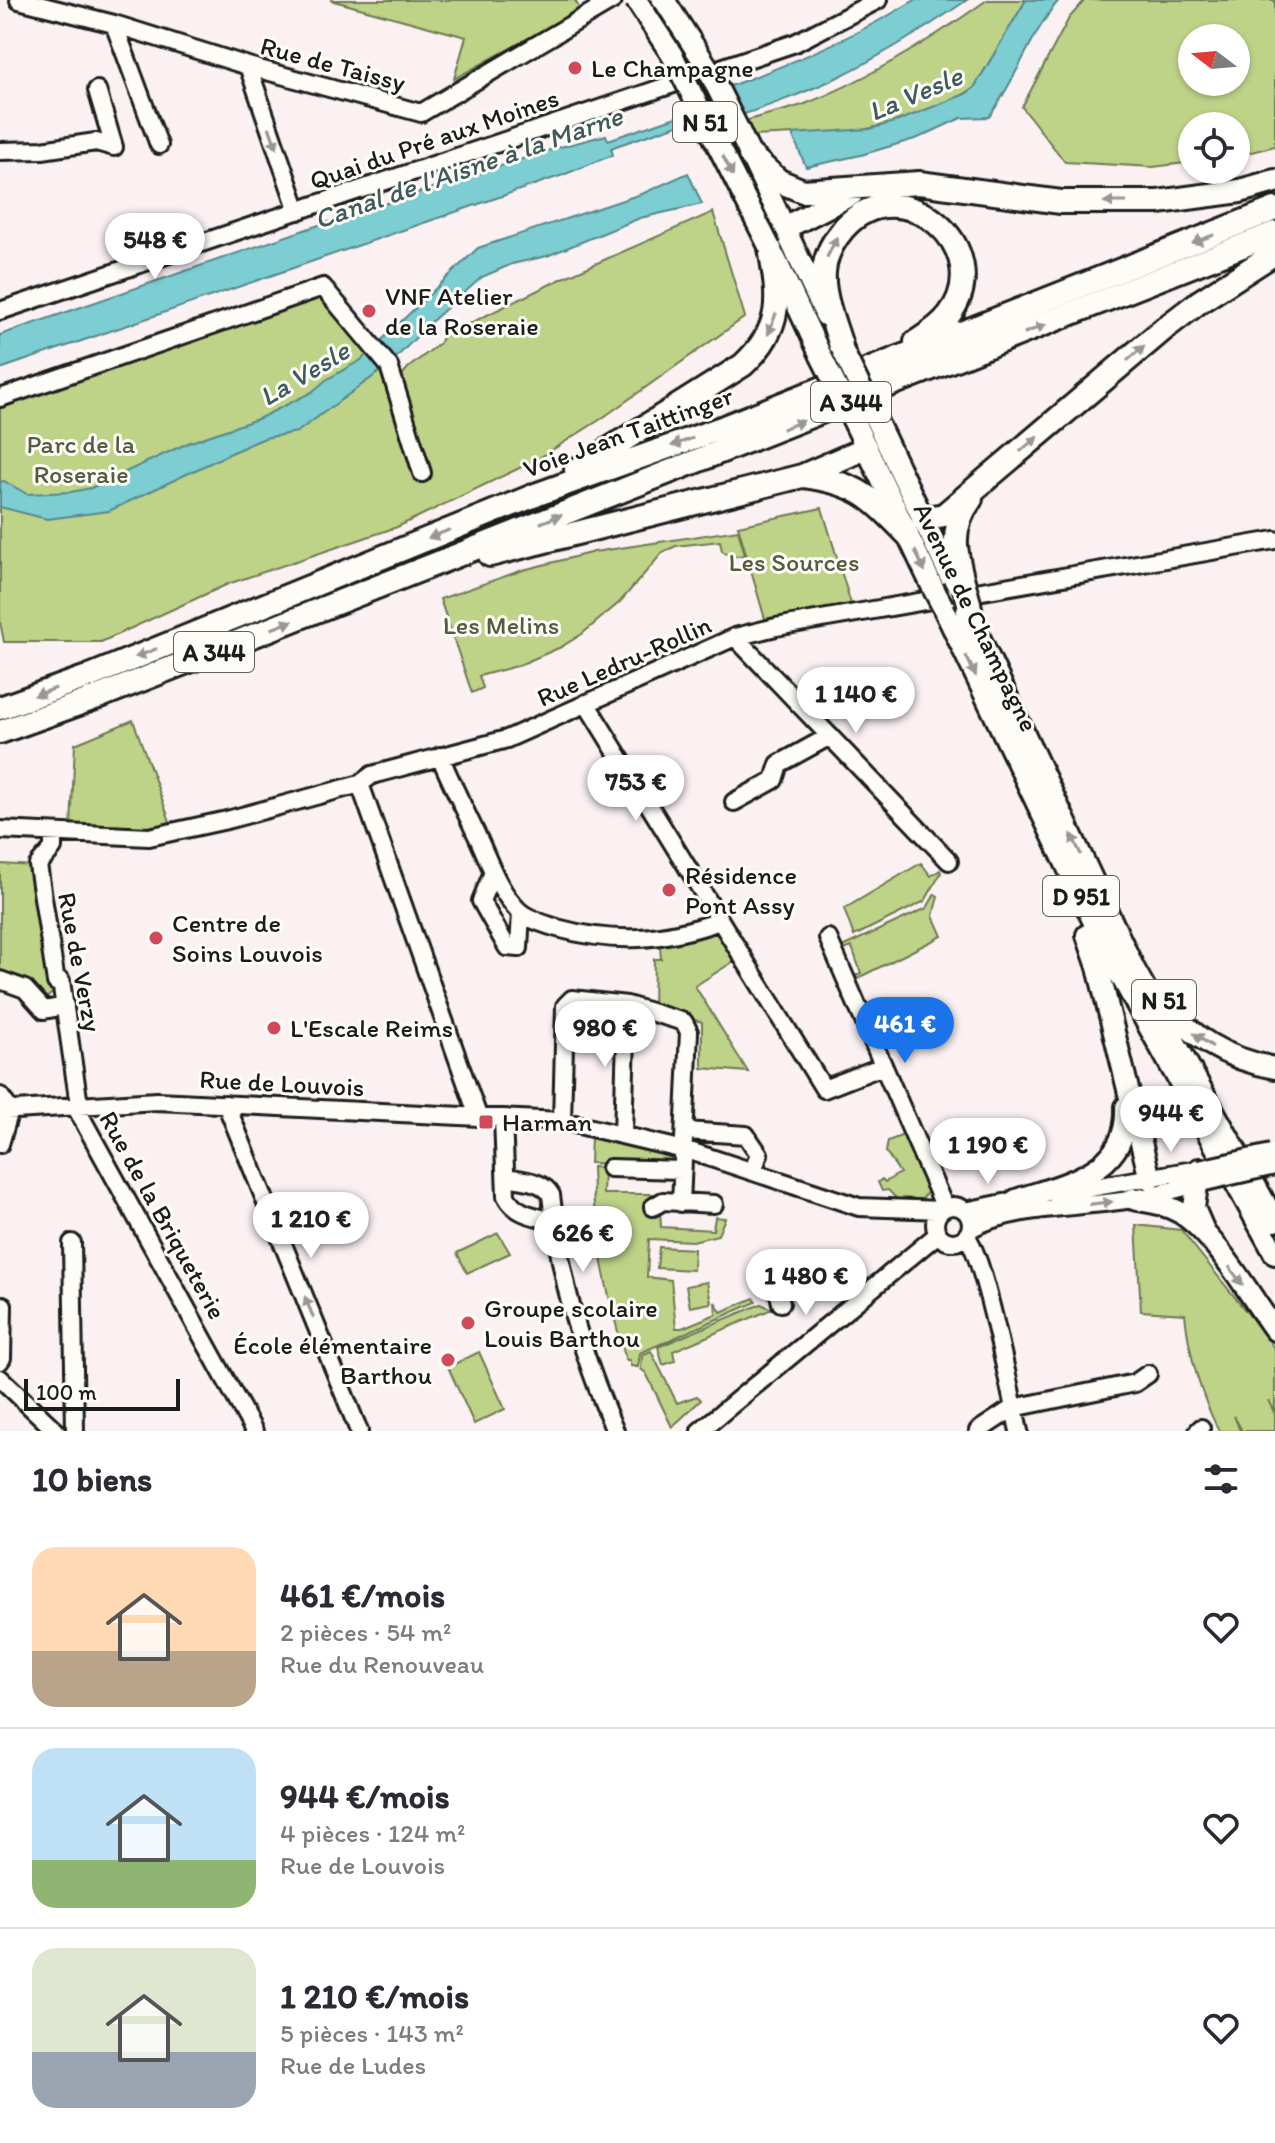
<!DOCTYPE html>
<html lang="fr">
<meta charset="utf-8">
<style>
:root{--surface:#fff;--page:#f2f2f3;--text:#2b2b33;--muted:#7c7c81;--line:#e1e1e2;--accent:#1a73e8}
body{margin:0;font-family:Itim,sans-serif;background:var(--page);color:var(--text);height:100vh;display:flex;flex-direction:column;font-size:30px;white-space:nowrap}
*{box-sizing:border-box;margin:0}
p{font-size:26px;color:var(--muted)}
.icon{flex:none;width:44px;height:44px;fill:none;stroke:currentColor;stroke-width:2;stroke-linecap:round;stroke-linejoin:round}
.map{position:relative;height:1431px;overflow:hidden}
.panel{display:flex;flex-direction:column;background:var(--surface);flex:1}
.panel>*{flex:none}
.needle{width:52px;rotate:286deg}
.buttons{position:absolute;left:1178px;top:24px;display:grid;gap:16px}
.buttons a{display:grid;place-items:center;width:72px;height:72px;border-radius:50%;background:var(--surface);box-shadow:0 2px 6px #0004;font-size:40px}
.scale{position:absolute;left:24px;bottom:20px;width:156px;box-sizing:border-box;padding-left:8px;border:4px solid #1c1c1c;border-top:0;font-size:22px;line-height:28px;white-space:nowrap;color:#1c1c1c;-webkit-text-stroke:6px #fdfcf7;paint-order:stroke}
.price{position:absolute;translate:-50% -68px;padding:0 18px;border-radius:28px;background:#fff;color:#222;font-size:26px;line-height:52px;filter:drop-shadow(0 2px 4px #0008)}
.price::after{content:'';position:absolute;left:50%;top:48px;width:24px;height:18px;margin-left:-12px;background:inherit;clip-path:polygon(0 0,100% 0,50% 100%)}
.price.selected{background:var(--accent);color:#fff}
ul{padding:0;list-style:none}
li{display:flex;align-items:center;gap:24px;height:200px;padding:0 32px}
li+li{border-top:2px solid var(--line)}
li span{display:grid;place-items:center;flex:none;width:224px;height:160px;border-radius:24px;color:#555}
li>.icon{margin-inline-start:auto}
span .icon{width:96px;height:96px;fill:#fffc;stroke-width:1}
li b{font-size:34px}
h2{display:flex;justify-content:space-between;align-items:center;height:96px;padding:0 32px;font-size:34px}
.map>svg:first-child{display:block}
</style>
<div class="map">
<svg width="1275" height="1431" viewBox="0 0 1275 1431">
<rect width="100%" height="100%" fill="#fbf1f3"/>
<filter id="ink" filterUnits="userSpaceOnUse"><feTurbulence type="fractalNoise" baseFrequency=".0125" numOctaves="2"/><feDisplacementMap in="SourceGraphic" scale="16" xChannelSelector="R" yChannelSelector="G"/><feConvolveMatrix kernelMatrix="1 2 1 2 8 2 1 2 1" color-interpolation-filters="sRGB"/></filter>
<g filter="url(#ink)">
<path fill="#bed388" stroke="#6d7852" stroke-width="2" fill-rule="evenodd" d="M 330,0 L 575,0 L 580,10 L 454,79 L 466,37 Z
M 987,0 L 1026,0 L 974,88 L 958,98 L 892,123 L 859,131 L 754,136 L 746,121 C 765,114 786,111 805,104 C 869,79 931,40 987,0 Z
M 1085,0 L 1275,0 L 1275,146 L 1236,156 L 1236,126 L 1192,126 L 1192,162 L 1153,167 L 1065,162 L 1022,107 L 1069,18 ZM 1192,38 L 1236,38 L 1236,82 L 1192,82 Z
M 713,212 L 745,317 L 601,419 L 536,460 L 397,527 L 228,584 L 101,642 L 4,642 L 0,622 L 0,400 L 322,294 L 386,369 L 392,387 L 408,368 L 440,343 L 442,337 L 563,278 Z
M 822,508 L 851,604 L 765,619 L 738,526 Z
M 738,530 L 745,555 L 731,557 L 722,551 L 720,541 L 676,546 L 663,552 L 620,602 L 582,634 L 561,647 L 517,666 L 479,676 L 483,688 L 472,693 L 440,599 L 523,570 L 594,552 Z
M 133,720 L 171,824 L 145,829 L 71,826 L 75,744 Z
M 921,863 L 931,876 L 940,870 L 941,873 L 925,901 L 854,936 L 844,909 Z
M 0,864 L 35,866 L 55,991 L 45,999 C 34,982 20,973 0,972 Z
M 935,894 L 938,896 L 933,916 L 942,936 L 856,979 L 855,976 L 861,973 L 852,947 L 844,950 L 842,947 L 927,908 Z
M 715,930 L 720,933 L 736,960 L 695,986 L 748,1072 L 702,1068 L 702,1022 L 653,1008 L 654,959 L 661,959 L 660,947 L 664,943 Z
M 906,1134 L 929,1190 L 922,1199 L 898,1200 L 888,1190 L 882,1191 L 878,1182 L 882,1179 L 885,1182 L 900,1173 L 886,1152 L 888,1141 Z
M 591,1136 L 671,1154 L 675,1156 L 675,1167 L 590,1163 Z
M 592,1167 L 604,1168 L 603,1194 L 672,1194 L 675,1173 L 676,1195 L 660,1210 L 661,1227 L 713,1230 L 715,1217 L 725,1218 L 718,1235 L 693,1241 L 649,1239 L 647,1277 L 671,1280 L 676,1328 L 682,1328 L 716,1314 L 715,1302 L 721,1312 L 754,1298 L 756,1302 L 640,1353 L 638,1367 L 631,1366 L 629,1360 L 626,1360 C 607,1296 593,1234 592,1167 Z
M 1136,1225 L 1181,1230 L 1269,1340 L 1275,1350 L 1275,1411 L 1268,1400 L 1275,1414 L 1275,1431 L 1242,1431 L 1234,1416 L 1240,1431 L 1219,1431 C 1200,1394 1189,1355 1185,1314 L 1141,1311 Z
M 498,1233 L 510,1253 L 467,1273 L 457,1253 Z
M 659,1247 L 694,1249 L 693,1270 L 657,1268 Z
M 707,1282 L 711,1303 L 690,1307 L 686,1286 Z
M 761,1304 L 772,1309 L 673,1351 L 675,1361 L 663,1365 L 658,1347 Z
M 651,1351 L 677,1403 L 697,1396 L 701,1400 L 672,1427 L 646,1373 L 641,1369 L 642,1355 Z
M 479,1352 L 505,1409 L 474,1424 L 448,1367 Z"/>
<path fill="#7cced3" stroke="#56878a" stroke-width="2" d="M 915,0 L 967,0 C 925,29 882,56 836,78 C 790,100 741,115 693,132 L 686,122 L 616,146 L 611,148 L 613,155 L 563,175 L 0,369 L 0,335 L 310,228 L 553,149 L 606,135 L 608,140 L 679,116 L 684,114 L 683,103 C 763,75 842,45 915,0 Z
M 1026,0 L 1059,0 C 1030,35 1016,80 989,117 L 961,118 L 918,138 L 861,155 L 806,167 L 792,134 L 870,129 L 898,121 L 965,94 L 974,88 Z
M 688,173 L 702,204 L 640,218 L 547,256 L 512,264 L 482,277 L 432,321 L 389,365 L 297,432 L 265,438 L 248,445 L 109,511 L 47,519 L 0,507 L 0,482 L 4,481 L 27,494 L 71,492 L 91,488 L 188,443 L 260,418 L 312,392 L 326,380 L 361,360 L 478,248 L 644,193 Z"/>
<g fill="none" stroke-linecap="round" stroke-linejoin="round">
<defs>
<path id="minor" d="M 19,0 L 114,24 L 248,66 L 421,113 L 613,0
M 114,24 L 159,145
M 248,66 L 298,211
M 0,151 L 42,150 L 96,142 L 114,147 L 97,90
M 0,311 L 795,43 L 878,0
M 0,398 L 323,287 L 389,366 L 422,473
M 735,637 L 949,861
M 586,703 L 824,1089 L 883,1066
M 440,756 C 452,785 466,812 479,840 C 490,864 499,891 518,910 C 527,919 544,924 557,928 C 615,944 663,941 720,921
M 360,784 L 478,1116
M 734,802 L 774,780 L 779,764 L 830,736
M 0,830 L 149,837 L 227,820 L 360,784 L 372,775 L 507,739 L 735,637 L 776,627 L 1275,540
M 53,833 L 53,848 L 38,865 L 56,982 L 61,981 L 78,1098 L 82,1105
M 493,872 L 481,901 L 507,947 L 519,948 L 521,913
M 828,938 L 945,1208
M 0,980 L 25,989 L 44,1010 L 65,1006
M 0,1096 L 10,1110 L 0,1144
M 226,1104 L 359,1431
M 75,1106 L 254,1431
M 0,1111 L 157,1101 L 562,1121 L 693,1152 L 859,1207 L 942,1210
M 503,1118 L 506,1196 C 516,1215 535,1216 554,1221
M 562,1121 L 565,1006 L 572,999 L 627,1005 L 684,1022 L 689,1032 L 681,1203
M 686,1131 L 746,1135 L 759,1154 L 753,1171
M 623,1134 L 627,1005
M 610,1168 L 682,1170
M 506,1177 C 521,1180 543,1180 551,1195 C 561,1284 580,1349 615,1431
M 1055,1194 L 1199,1169
M935 1224a18 18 0 1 1 36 0a18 18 0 1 1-36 0Z
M 653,1207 L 663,1201 L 714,1204
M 965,1211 L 1028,1198
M 970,1229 C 1012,1205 1085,1208 1133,1199 C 1157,1195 1181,1188 1205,1182
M 966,1236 C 984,1254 1011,1397 1019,1431
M 72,1243 L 75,1431
M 773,1268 L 781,1303
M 0,1361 L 2,1358 L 3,1305
M 0,1378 L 56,1431
M 700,1431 L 938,1234
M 978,1431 L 1013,1408 L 1135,1383 L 1148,1374
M 1198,1431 L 1201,1428"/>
<path id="major" d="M 739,131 L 826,316
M 775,258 L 821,356
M 875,418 L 955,586
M 856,426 L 933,588
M 943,607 L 1112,960 L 1275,1254
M 967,611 L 1134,969 L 1275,1221
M 1087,935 L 1098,967 L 1150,1179
M 1161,996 C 1188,1038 1227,1059 1275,1068
M 1199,1169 L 1194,1208 L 1204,1231
M 1133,1199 C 1150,1202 1166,1204 1181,1213 C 1217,1236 1249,1295 1275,1330
M 1016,1200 C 1067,1183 1129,1172 1126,1107"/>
<path id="highway" d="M 750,155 L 779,181 L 803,191 L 919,183 L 1061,202 L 1158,202 L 1240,191 L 1275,181
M 796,222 L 851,194
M 842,349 C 835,325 822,296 824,272 C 825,255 833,241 844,228 C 901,165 999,249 949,315 C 940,327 928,334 916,342
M 576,470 L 743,365 C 784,327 779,299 770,248
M 804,476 C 857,483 870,496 907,534
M 923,519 L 944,515 L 1165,328 L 1199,302 L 1275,253
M 490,555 L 802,476 L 866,448
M 964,585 C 955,551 949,529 971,499
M 969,603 L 973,624
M 0,708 L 90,676 L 538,494 L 724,427 L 1275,209
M 0,732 L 98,697 L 1275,233"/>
</defs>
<use href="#minor" stroke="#1c1c1c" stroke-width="22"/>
<use href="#major" stroke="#1c1c1c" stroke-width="26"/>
<use href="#highway" stroke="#1c1c1c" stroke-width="28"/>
<use href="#minor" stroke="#fdfcf7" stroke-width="16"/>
<use href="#major" stroke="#fdfcf7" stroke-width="20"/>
<use href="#highway" stroke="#fdfcf7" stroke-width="22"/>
<defs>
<path id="minor-bridge" d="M 1199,1169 L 1271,1153
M 1205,1182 L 1275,1166"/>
<path id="major-bridge" d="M 636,0 L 672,55 L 770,248
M 664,0 L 706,65 L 739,131
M 842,349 L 875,418
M 821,356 L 856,426
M 933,588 L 943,607"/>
<path id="highway-bridge" d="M 964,585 L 969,603"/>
</defs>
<use href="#minor-bridge" stroke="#1c1c1c" stroke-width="22" stroke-linecap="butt"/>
<use href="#major-bridge" stroke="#1c1c1c" stroke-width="26" stroke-linecap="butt"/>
<use href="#highway-bridge" stroke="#1c1c1c" stroke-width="28" stroke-linecap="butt"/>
<use href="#minor-bridge" stroke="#fdfcf7" stroke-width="16"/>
<use href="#major-bridge" stroke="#fdfcf7" stroke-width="20"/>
<use href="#highway-bridge" stroke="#fdfcf7" stroke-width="22"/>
</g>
<defs><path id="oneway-solid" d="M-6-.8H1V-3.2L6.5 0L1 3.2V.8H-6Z" transform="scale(2)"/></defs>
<g fill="#989794">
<use href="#oneway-solid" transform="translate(273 138) rotate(71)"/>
<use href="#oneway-solid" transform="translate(728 166) rotate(63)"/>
<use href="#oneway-solid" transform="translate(1115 202) rotate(-180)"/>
<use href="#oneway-solid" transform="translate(1203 239) rotate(159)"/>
<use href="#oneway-solid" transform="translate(832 247) rotate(-64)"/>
<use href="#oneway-solid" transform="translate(772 324) rotate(111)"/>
<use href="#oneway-solid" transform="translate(1035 329) rotate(-21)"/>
<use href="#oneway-solid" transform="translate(1136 353) rotate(-41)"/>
<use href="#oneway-solid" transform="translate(793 425) rotate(-21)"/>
<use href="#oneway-solid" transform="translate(682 442) rotate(160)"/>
<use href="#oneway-solid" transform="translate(1029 444) rotate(-40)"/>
<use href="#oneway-solid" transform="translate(551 519) rotate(-21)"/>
<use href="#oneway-solid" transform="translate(439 534) rotate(158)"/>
<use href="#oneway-solid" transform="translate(920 561) rotate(64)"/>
<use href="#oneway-solid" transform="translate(282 625) rotate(-21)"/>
<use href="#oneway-solid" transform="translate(146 653) rotate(158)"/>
<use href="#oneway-solid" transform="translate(971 666) rotate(64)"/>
<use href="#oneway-solid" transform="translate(45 692) rotate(160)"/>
<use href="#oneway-solid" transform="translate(1076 844) rotate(-115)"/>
<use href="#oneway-solid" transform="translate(1203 1040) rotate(-145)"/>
<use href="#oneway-solid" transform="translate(1101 1203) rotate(-7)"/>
<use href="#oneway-solid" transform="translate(1236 1276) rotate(54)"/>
<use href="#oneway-solid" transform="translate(309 1307) rotate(-112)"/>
</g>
</g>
<g fill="#d1495b" stroke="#fdfcf7" stroke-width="3">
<circle cx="575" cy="68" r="8"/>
<circle cx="369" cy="311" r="8"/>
<circle cx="669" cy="890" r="8"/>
<circle cx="156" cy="938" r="8"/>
<circle cx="274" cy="1028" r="8"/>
<rect x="478" y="1114" width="16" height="16" rx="4"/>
<circle cx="468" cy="1323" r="8"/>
<circle cx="448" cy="1360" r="8"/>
</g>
<g text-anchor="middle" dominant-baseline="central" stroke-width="6" stroke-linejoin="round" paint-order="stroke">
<g fill="#fdfcf7" stroke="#605f5e" stroke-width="2">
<rect x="673" y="102" width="64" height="40" rx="6"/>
<rect x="811" y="382" width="80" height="40" rx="6"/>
<rect x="174" y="632" width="80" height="40" rx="6"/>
<rect x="1043" y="876" width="76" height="40" rx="6"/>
<rect x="1132" y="980" width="64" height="40" rx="6"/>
</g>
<g font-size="24" font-weight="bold" fill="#1c1c1c">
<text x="705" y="122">N 51</text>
<text x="851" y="402">A 344</text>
<text x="214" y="652">A 344</text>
<text x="1081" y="896">D 951</text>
<text x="1164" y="1000">N 51</text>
</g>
<g font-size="26" fill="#1c1c1c" stroke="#fdfcf7">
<text transform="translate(333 64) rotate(15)">Rue de Taissy</text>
<text transform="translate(434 139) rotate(-19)">Quai du Pré aux Moines</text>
<text transform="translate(628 432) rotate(-20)">Voie Jean Taittinger</text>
<text transform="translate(976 617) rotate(64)">Avenue de Champagne</text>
<text transform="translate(624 661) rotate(-24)">Rue Ledru-Rollin</text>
<text transform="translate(80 962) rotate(79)">Rue de Verzy</text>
<text transform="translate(282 1083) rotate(3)">Rue de Louvois</text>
<text transform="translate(163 1215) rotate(61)">Rue de la Briqueterie</text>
</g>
<g font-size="26" fill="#1c1c1c" stroke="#fdfcf7" text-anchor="start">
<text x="591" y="68">Le Champagne</text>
<text x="385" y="296">VNF Atelier<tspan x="385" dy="30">de la Roseraie</tspan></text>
<text x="685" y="875">Résidence<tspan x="685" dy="30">Pont Assy</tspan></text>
<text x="172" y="923">Centre de<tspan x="172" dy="30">Soins Louvois</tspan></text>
<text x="290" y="1028">L'Escale Reims</text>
<text x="502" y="1122">Harman</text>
<text x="484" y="1308">Groupe scolaire<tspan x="484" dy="30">Louis Barthou</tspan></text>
<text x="432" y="1345" text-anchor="end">École élémentaire<tspan x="432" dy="30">Barthou</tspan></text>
</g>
<g font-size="26" fill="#555c42" stroke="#fdfcf7">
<text x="81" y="444">Parc de la<tspan x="81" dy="30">Roseraie</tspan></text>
<text x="794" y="562">Les Sources</text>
<text x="501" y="625">Les Melins</text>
</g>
<g font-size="28" font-style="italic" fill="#3e5a5c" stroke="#fdfcf7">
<text transform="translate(915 93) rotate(-23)">La Vesle</text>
<text transform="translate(468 167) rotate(-19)">Canal de l'Aisne à la Marne</text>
<text transform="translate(304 373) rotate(-31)">La Vesle</text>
</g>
</g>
</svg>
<div class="buttons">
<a><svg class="needle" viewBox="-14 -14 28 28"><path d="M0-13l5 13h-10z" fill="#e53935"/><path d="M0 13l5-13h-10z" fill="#7c7c81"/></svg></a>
<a><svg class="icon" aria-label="locate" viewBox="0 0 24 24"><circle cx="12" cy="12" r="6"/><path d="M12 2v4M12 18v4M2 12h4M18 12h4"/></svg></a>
</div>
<div class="scale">100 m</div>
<b class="price" style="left:155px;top:281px">548 €</b>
<b class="price" style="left:856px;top:735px">1 140 €</b>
<b class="price" style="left:636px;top:823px">753 €</b>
<b class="price selected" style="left:905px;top:1065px">461 €</b>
<b class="price" style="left:605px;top:1069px">980 €</b>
<b class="price" style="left:1171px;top:1154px">944 €</b>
<b class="price" style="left:988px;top:1186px">1 190 €</b>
<b class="price" style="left:311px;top:1260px">1 210 €</b>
<b class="price" style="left:583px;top:1274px">626 €</b>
<b class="price" style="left:806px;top:1317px">1 480 €</b>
</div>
<section class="panel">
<h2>10 biens<svg class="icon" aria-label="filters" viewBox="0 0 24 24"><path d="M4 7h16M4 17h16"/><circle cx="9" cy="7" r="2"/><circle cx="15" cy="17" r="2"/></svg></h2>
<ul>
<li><span style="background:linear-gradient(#ffd9b3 65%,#b9a48a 0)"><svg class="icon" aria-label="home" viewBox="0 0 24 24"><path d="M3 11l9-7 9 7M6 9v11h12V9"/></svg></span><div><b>461 €/mois</b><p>2 pièces · 54 m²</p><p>Rue du Renouveau</p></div><svg class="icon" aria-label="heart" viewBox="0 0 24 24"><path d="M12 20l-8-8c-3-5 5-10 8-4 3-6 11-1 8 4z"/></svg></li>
<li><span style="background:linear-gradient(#bfe0f5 70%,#8fb573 0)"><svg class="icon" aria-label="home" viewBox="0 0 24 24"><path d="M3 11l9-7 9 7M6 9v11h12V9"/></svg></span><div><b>944 €/mois</b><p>4 pièces · 124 m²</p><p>Rue de Louvois</p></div><svg class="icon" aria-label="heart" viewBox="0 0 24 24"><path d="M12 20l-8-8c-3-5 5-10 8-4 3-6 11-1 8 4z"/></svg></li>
<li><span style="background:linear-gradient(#dfe7d0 65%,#9aa5b1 0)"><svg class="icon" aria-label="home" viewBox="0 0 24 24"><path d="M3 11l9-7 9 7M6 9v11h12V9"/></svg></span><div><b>1 210 €/mois</b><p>5 pièces · 143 m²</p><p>Rue de Ludes</p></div><svg class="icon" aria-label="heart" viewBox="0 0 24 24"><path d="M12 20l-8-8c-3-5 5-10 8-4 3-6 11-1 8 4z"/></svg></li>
</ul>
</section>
